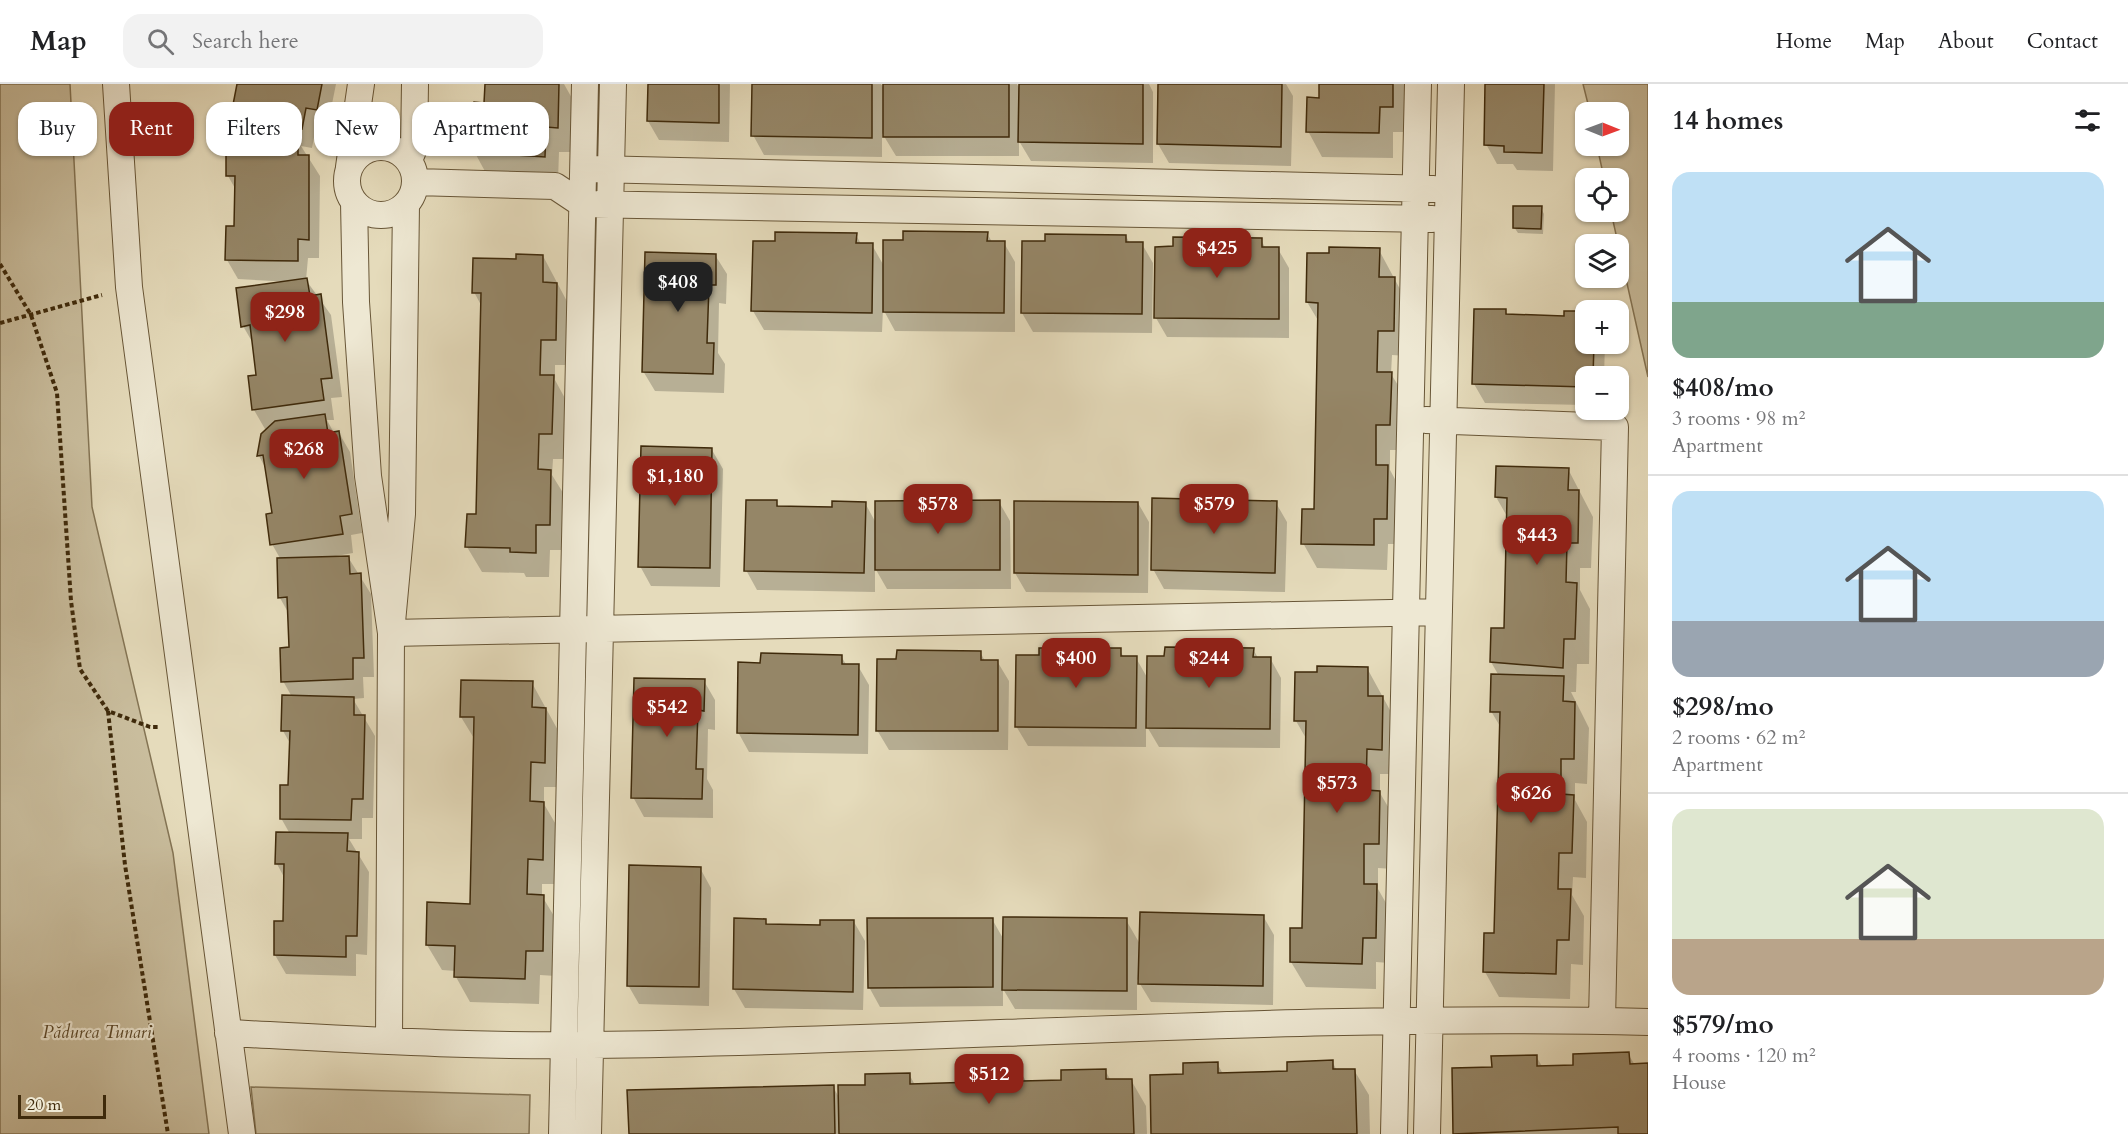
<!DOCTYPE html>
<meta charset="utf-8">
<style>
:root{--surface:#fff;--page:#f2f2f2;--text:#202124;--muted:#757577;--line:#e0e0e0;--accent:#8f2418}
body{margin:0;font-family:Cardo,serif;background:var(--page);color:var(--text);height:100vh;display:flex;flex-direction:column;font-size:22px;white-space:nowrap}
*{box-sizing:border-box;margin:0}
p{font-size:20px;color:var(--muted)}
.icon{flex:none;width:33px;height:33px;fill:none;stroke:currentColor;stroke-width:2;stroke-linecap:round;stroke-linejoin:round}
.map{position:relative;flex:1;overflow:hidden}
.panel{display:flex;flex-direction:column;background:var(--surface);width:480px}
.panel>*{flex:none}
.top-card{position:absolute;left:18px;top:18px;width:570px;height:54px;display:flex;gap:12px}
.needle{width:39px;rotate:91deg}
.controls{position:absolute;left:1575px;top:18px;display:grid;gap:12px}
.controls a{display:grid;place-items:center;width:54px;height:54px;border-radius:12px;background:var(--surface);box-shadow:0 2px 4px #0004;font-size:30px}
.scale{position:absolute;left:18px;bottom:15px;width:88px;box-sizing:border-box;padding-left:6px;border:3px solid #3f2a0b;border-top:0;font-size:16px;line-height:21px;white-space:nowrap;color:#3f2a0b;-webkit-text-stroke:4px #eee8d3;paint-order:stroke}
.price{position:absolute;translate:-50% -51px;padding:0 14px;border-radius:12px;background:var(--accent);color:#fff;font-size:20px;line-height:39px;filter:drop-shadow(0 2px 3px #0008)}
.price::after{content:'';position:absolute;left:50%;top:36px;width:18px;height:14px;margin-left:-9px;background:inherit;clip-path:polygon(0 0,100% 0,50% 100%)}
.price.current{background:#222;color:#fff}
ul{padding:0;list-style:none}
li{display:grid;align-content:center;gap:12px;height:318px;padding:0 24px}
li+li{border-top:2px solid var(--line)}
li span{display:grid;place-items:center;height:186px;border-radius:18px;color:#555}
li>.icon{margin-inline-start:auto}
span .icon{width:108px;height:108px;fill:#fffc;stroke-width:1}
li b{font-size:26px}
h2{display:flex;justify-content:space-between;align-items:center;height:72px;padding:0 24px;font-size:26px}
.tag{padding:0 21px;border-radius:18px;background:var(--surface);box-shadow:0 2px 4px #0004;font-size:21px;line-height:54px}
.tag.current{background:var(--accent);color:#fff}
header{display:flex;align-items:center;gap:36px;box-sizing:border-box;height:84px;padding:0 30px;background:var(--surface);border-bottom:2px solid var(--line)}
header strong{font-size:28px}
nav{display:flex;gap:33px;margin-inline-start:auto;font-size:21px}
.search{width:420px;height:54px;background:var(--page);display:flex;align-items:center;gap:15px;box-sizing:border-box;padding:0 21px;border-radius:18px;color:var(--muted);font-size:22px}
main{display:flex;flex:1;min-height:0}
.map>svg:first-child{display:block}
</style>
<header>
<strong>Map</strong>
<div class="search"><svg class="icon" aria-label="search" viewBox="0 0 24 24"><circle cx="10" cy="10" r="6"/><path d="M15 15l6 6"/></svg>Search here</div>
<nav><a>Home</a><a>Map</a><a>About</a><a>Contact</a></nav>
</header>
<main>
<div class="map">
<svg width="1648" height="1050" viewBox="0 0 1648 1050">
<rect width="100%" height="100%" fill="#e5dbbb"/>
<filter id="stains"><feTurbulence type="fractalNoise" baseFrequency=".00333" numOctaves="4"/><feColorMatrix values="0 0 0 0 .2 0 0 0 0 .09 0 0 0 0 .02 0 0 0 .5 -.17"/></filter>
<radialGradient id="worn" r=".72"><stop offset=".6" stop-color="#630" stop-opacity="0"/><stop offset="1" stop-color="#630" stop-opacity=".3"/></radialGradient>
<path fill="#c9bd9d" stroke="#847454" stroke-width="1.5" d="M 0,0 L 70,0 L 92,423 L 173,769 L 209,1050 L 0,1050 Z
M 1583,0 L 1648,0 L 1648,293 L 1611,128 L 1618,128 L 1618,94 L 1604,94 L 1597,62 L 1618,62 L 1618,28 L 1590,28 Z
M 251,1003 L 530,1011 L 529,1050 L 256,1050 Z"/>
<path fill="#0003" d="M 239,0 L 336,0 L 327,45 L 316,43 L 312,64 L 301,62 L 320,92 L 319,174 L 308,174 L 306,196 L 331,231 L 342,313 L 331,314 L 334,336 L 327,336 L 334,349 L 339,349 L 350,368 L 362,449 L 351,451 L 353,469 L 336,472 L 336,474 L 348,473 L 371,510 L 374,593 L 363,593 L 364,614 L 353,615 L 375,652 L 373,734 L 362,734 L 362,755 L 349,755 L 369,788 L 367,871 L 356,870 L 356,892 L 286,890 L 275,871 L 284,839 L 285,795 L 277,780 L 290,750 L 281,734 L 290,702 L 291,661 L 283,647 L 292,613 L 283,597 L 290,565 L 289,530 L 280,514 L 281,476 L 272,460 L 273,430 L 266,385 L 259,372 L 270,344 L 265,345 L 254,326 L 258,292 L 254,261 L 243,242 L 292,198 L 238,195 L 227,176 L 236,144 L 236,106 L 228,92 L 258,53 L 244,50 L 233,31 Z
M 486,0 L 564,0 L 573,16 L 572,68 L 559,68 L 558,97 L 488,93 L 474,67 L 486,20 Z
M 649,0 L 730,0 L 729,58 L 659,56 L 648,37 Z
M 754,0 L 881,0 L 885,6 L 885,0 L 1017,0 L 1020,6 L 1020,0 L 1149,0 L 1153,8 L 1153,79 L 1031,77 L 1019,57 L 1019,72 L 896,72 L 882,49 L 882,73 L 764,71 L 753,51 Z
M 1160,0 L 1286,0 L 1293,12 L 1291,82 L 1169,79 L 1158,60 Z
M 1321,0 L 1407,0 L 1406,48 L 1393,48 L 1393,74 L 1322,73 L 1308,47 L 1320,15 Z
M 1487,0 L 1555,0 L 1553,87 L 1517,86 L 1513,80 L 1497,80 L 1486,60 Z
M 1541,124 L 1544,130 L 1543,150 L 1518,149 L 1514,143 Z
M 987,149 L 992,158 L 1004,159 L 1015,178 L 1015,248 L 895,247 L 883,225 L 882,248 L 764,246 L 753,227 L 776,159 L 856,151 L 861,160 L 872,161 L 884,182 Z
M 1126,152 L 1130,160 L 1142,160 L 1153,179 L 1152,249 L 1033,248 L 1022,229 Z
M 1261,156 L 1266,165 L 1278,165 L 1289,184 L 1289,254 L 1167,253 L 1156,234 Z
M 1379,166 L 1408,220 L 1407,272 L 1392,271 L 1391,290 L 1406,314 L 1404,366 L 1390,366 L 1390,386 L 1402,408 L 1401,460 L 1388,460 L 1387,486 L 1317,484 L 1303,459 L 1315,427 L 1319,238 L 1307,218 Z
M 715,171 L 727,190 L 726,220 L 719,219 L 718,269 L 725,280 L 724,309 L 655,307 L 643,287 Z
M 543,172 L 571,225 L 569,281 L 555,281 L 555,296 L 567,318 L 566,375 L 553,375 L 552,391 L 565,412 L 563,466 L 550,466 L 549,493 L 526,493 L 524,489 L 482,488 L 467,463 L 477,432 L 482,223 L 474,208 L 518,176 Z
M 1505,227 L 1508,232 L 1586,260 L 1605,260 L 1604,292 L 1586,292 L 1586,321 L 1485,319 L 1474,300 Z
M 712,366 L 723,385 L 720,503 L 651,502 L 640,482 Z
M 1568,385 L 1593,433 L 1591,484 L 1580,484 L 1580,506 L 1590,525 L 1589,580 L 1577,580 L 1576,608 L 1571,608 L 1589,644 L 1587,700 L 1575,699 L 1575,716 L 1587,738 L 1586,794 L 1573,793 L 1572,811 L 1584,832 L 1583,881 L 1571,880 L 1570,915 L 1499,913 L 1485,888 L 1496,850 L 1501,644 L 1491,627 L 1499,592 L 1491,578 L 1505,545 L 1508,434 L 1496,413 Z
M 776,418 L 779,423 L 834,424 L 865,419 L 876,439 L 999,418 L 1010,437 L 1011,505 L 887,505 L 875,484 L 875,508 L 757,506 L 746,486 Z
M 1138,419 L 1149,438 L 1148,509 L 1026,508 L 1015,489 Z
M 1276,419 L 1287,438 L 1285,508 L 1164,505 L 1153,485 Z
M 1253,565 L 1258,574 L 1270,574 L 1281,594 L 1280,664 L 1159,663 L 1146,641 L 1146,663 L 1028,662 L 1016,642 L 1041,572 L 1120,566 L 1124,574 L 1136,574 L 1148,595 Z
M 980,568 L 985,577 L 997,577 L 1009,597 L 1008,666 L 889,666 L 877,646 L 898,577 Z
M 841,572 L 847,582 L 858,582 L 869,601 L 868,670 L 749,668 L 738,648 L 762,580 Z
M 1367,584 L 1397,639 L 1396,690 L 1380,690 L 1380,709 L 1394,733 L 1393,785 L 1378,784 L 1378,805 L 1390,826 L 1389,879 L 1376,878 L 1376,905 L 1306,903 L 1291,878 L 1303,845 L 1307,656 L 1296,637 L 1319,590 Z
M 704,597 L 715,616 L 715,646 L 708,645 L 707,695 L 713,706 L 713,734 L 644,733 L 633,713 Z
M 532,599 L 560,650 L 559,703 L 544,703 L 544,720 L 558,744 L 557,800 L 542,800 L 542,812 L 557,837 L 556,892 L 540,891 L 539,920 L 470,918 L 456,893 L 456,887 L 442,886 L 427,861 L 471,821 L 475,656 L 461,633 Z
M 700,784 L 711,804 L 709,922 L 639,920 L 628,901 Z
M 1263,832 L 1274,851 L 1273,921 L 1151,918 L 1137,895 L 1137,926 L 1015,925 L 1003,905 L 1003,922 L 880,923 L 869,903 L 992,835 L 1004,856 L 1126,836 L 1140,860 Z
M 735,836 L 765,836 L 768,842 L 822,843 L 854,838 L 865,857 L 863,926 L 745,924 L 734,905 Z
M 1628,970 L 1635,981 L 1648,981 L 1648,1050 L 1455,1050 L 1453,986 L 1493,985 L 1536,972 L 1543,984 L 1574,983 Z
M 1332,977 L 1337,987 L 1354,986 L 1369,1011 L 1370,1050 L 1153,1050 L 1185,992 L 1217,979 L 1223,990 L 1289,988 Z
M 1105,986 L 1111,997 L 1131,996 L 1146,1022 L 1147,1050 L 630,1050 L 833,1003 L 840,1015 L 866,1002 L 909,990 L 915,1001 L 977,1000 L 1020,987 L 1027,999 L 1063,998 Z"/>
<path fill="#958667" stroke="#3f2a0b" stroke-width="1.5" d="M 237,0 L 322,0 L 317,26 L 306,24 L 302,45 L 231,31 Z
M 485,0 L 559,0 L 558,44 L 546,43 L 545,73 L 472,68 L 474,18 L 484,19 Z
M 648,0 L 719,0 L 719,39 L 647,37 Z
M 752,0 L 872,0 L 872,54 L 751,52 Z
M 883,0 L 1009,0 L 1009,53 L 883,53 Z
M 1019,0 L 1143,0 L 1143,60 L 1018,58 Z
M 1158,0 L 1282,0 L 1281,63 L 1157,60 Z
M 1319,0 L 1393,0 L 1393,23 L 1380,23 L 1379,49 L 1306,48 L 1307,13 L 1319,14 Z
M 1485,0 L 1544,0 L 1542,69 L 1504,68 L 1504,62 L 1484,61 Z
M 226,53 L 298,53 L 298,71 L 309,71 L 309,156 L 298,155 L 298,177 L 225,176 L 226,142 L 234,142 L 235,92 L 226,92 Z
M 1513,122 L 1542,122 L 1541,145 L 1513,144 Z
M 903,147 L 988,148 L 987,157 L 1005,157 L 1004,229 L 883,228 L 883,156 L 903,156 Z
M 775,148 L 857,149 L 856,159 L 873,159 L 872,229 L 751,227 L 753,157 L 775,157 Z
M 1045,150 L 1126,151 L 1126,158 L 1143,158 L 1142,230 L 1021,229 L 1022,157 L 1045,157 Z
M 1173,153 L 1262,154 L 1262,163 L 1279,163 L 1279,235 L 1154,234 L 1155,163 L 1173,162 Z
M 1329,163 L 1380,164 L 1379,193 L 1395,193 L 1394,247 L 1378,247 L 1377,288 L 1392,288 L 1390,341 L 1376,341 L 1376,381 L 1388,381 L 1387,435 L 1374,435 L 1374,461 L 1301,460 L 1302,425 L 1314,425 L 1318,219 L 1306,218 L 1307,169 L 1329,169 Z
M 645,168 L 716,170 L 716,201 L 709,201 L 707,259 L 714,259 L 713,290 L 642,288 Z
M 516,170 L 543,171 L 543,198 L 557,199 L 556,256 L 541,256 L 540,291 L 554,291 L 552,350 L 539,350 L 538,385 L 551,386 L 550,441 L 536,441 L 536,469 L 510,468 L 510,464 L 465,463 L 467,430 L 476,430 L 481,209 L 472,209 L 473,174 L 516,175 Z
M 307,194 L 310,212 L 321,210 L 332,294 L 321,295 L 324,316 L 252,326 L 248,292 L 256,291 L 250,241 L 241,243 L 236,204 Z
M 1474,225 L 1506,225 L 1506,230 L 1564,232 L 1564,227 L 1586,227 L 1586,260 L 1594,260 L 1593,292 L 1586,292 L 1586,303 L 1472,300 Z
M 325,330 L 328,349 L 339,347 L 352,430 L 340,432 L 343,450 L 270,461 L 266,430 L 272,429 L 263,371 L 257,372 L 261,350 L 275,337 Z
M 641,362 L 712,364 L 710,484 L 638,483 Z
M 1496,382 L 1569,384 L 1568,406 L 1579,406 L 1578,459 L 1567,459 L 1566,498 L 1577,499 L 1575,555 L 1564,555 L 1563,584 L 1490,578 L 1491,544 L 1504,544 L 1507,414 L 1495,413 Z
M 1152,414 L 1277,417 L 1275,489 L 1151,486 Z
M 746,416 L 777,416 L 777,422 L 832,423 L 832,417 L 866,418 L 864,489 L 744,487 Z
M 1000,416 L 1000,486 L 875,486 L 875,417 Z
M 1014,417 L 1138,418 L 1138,491 L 1014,489 Z
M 349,472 L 350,490 L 361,489 L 364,574 L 353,574 L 353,595 L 281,598 L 280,564 L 289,563 L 287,513 L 278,514 L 277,474 Z
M 1165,563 L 1254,564 L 1253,573 L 1271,573 L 1270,645 L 1146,644 L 1147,572 L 1164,572 Z
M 1039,564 L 1121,564 L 1121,572 L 1137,572 L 1136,644 L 1015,643 L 1016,571 L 1039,571 Z
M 897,566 L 981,567 L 981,576 L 998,576 L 998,647 L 876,647 L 877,575 L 896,575 Z
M 761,569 L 842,571 L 842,580 L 859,580 L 858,651 L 737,649 L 738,578 L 760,579 Z
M 1317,582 L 1368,583 L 1368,612 L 1383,612 L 1382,666 L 1367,665 L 1366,706 L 1380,707 L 1379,760 L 1364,760 L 1364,800 L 1377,800 L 1376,854 L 1363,854 L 1362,880 L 1290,878 L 1290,844 L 1302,844 L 1306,637 L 1294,637 L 1295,588 L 1317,588 Z
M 1491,590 L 1564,592 L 1563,617 L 1575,618 L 1574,675 L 1561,675 L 1561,710 L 1574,711 L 1572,769 L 1559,769 L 1558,805 L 1571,805 L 1569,856 L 1557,856 L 1556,890 L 1483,888 L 1484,849 L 1494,849 L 1500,628 L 1490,628 Z
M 634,594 L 705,595 L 704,627 L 698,626 L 696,685 L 703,685 L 702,715 L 631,714 Z
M 461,596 L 533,597 L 532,623 L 546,624 L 545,679 L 531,678 L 530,717 L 544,718 L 543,776 L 528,775 L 527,810 L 544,811 L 543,867 L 526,867 L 525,895 L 454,893 L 455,862 L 426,861 L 427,818 L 470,820 L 474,633 L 460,633 Z
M 282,611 L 354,613 L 354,631 L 365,631 L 363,715 L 352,715 L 351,736 L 280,735 L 280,701 L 288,701 L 290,647 L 281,647 Z
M 276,748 L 348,749 L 347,767 L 359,768 L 357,852 L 346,852 L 346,873 L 274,871 L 274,837 L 283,837 L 284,780 L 275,780 Z
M 629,781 L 701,783 L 699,903 L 627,902 Z
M 1140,828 L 1264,831 L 1263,902 L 1138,900 Z
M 1003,833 L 1127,834 L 1127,907 L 1002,906 Z
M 734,834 L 766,835 L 766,840 L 820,841 L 820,836 L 854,836 L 853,908 L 733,905 Z
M 867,834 L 993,834 L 993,903 L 868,904 Z
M 1629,968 L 1630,980 L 1648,979 L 1648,1050 L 1618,1050 L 1618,1043 L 1453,1050 L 1452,984 L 1492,983 L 1491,972 L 1537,971 L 1537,982 L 1573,981 L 1573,970 Z
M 1333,976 L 1333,985 L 1355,985 L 1357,1050 L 1151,1050 L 1150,991 L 1183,990 L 1183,979 L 1218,978 L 1218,989 L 1287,987 L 1287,978 Z
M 1021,985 L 1022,997 L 1061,996 L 1061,986 L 1106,985 L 1106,995 L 1132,995 L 1134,1050 L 839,1050 L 838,1001 L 865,1001 L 865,990 L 910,989 L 910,1000 L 975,998 L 975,987 Z
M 834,1001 L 835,1050 L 629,1050 L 627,1006 Z"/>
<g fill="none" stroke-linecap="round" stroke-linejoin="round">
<defs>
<path id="street" d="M 116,0 L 129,203 L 242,1050
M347 97a34 34 0 1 1 68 0a34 34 0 1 1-68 0Z
M 409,76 L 414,64 L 415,0
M 349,83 L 361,0
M 594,85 L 1433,105
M 416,98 L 555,102 L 582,120 L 1432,135
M 354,118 L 356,218 L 368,392 L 391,549 L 1439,528
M 1426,336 L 1615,343 L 1602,937
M 228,949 C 349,955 471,963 592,961 C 944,957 1296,929 1648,938
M 389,957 L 391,549 L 402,430 L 406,120
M 562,1050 L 585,0
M 588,1050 L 613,0
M 1394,1050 L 1418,0
M 1427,1050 L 1451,0"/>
</defs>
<use href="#street" stroke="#685637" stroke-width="28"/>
<path stroke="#3f2a0b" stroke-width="4" stroke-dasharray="4.5 3" stroke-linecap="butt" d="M 0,180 L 31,231 L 57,309 L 71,517 L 80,585 L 108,627 L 150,643 L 159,643
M 0,239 L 102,211
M 108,627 L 125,781 L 168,1050"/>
<use href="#street" stroke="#eee8d3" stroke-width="26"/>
</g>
<g text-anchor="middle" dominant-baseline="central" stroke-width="4.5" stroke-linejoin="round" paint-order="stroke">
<g font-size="18" font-style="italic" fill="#5b4728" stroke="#eee8d3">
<text x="97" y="948">Pădurea Tunari</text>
</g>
</g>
<rect width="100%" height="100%" filter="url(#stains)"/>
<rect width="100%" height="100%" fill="url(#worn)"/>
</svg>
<div class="controls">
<a><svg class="needle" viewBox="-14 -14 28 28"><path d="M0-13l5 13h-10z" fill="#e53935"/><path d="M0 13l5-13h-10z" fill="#757577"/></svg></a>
<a><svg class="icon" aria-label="locate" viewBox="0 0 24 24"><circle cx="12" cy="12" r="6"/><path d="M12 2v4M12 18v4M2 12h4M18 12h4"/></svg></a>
<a><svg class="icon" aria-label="layers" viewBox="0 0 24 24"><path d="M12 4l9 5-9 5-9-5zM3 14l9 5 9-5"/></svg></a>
<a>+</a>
<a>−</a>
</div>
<div class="scale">20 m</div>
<b class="price" style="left:1217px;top:195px">$425</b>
<b class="price current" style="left:678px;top:229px">$408</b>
<b class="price" style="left:285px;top:259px">$298</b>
<b class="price" style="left:304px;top:396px">$268</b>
<b class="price" style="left:675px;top:423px">$1,180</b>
<b class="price" style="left:938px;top:451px">$578</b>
<b class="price" style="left:1214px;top:451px">$579</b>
<b class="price" style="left:1537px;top:482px">$443</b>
<b class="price" style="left:1076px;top:605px">$400</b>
<b class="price" style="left:1209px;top:605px">$244</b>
<b class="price" style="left:667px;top:654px">$542</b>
<b class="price" style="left:1337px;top:730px">$573</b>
<b class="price" style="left:1531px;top:740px">$626</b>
<b class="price" style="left:989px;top:1021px">$512</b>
<div class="top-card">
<a class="tag">Buy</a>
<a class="tag current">Rent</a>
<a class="tag">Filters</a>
<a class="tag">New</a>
<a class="tag">Apartment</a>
</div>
</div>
<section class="panel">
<h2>14 homes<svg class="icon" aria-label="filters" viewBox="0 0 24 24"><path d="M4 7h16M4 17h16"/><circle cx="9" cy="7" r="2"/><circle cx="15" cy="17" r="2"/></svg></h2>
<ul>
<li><span style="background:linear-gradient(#bfe0f5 70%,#7fa58c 0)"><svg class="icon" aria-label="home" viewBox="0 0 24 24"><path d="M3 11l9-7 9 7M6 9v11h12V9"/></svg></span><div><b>$408/mo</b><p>3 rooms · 98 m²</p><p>Apartment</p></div></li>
<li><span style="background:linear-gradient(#bfe0f5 70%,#9aa5b1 0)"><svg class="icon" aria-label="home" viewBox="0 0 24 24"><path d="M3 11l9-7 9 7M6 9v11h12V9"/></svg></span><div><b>$298/mo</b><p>2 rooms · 62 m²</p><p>Apartment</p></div></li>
<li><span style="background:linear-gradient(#dfe7d0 70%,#b9a48a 0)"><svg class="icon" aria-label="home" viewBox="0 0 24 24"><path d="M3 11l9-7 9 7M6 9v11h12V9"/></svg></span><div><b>$579/mo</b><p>4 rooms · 120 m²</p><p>House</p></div></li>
</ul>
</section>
</main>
